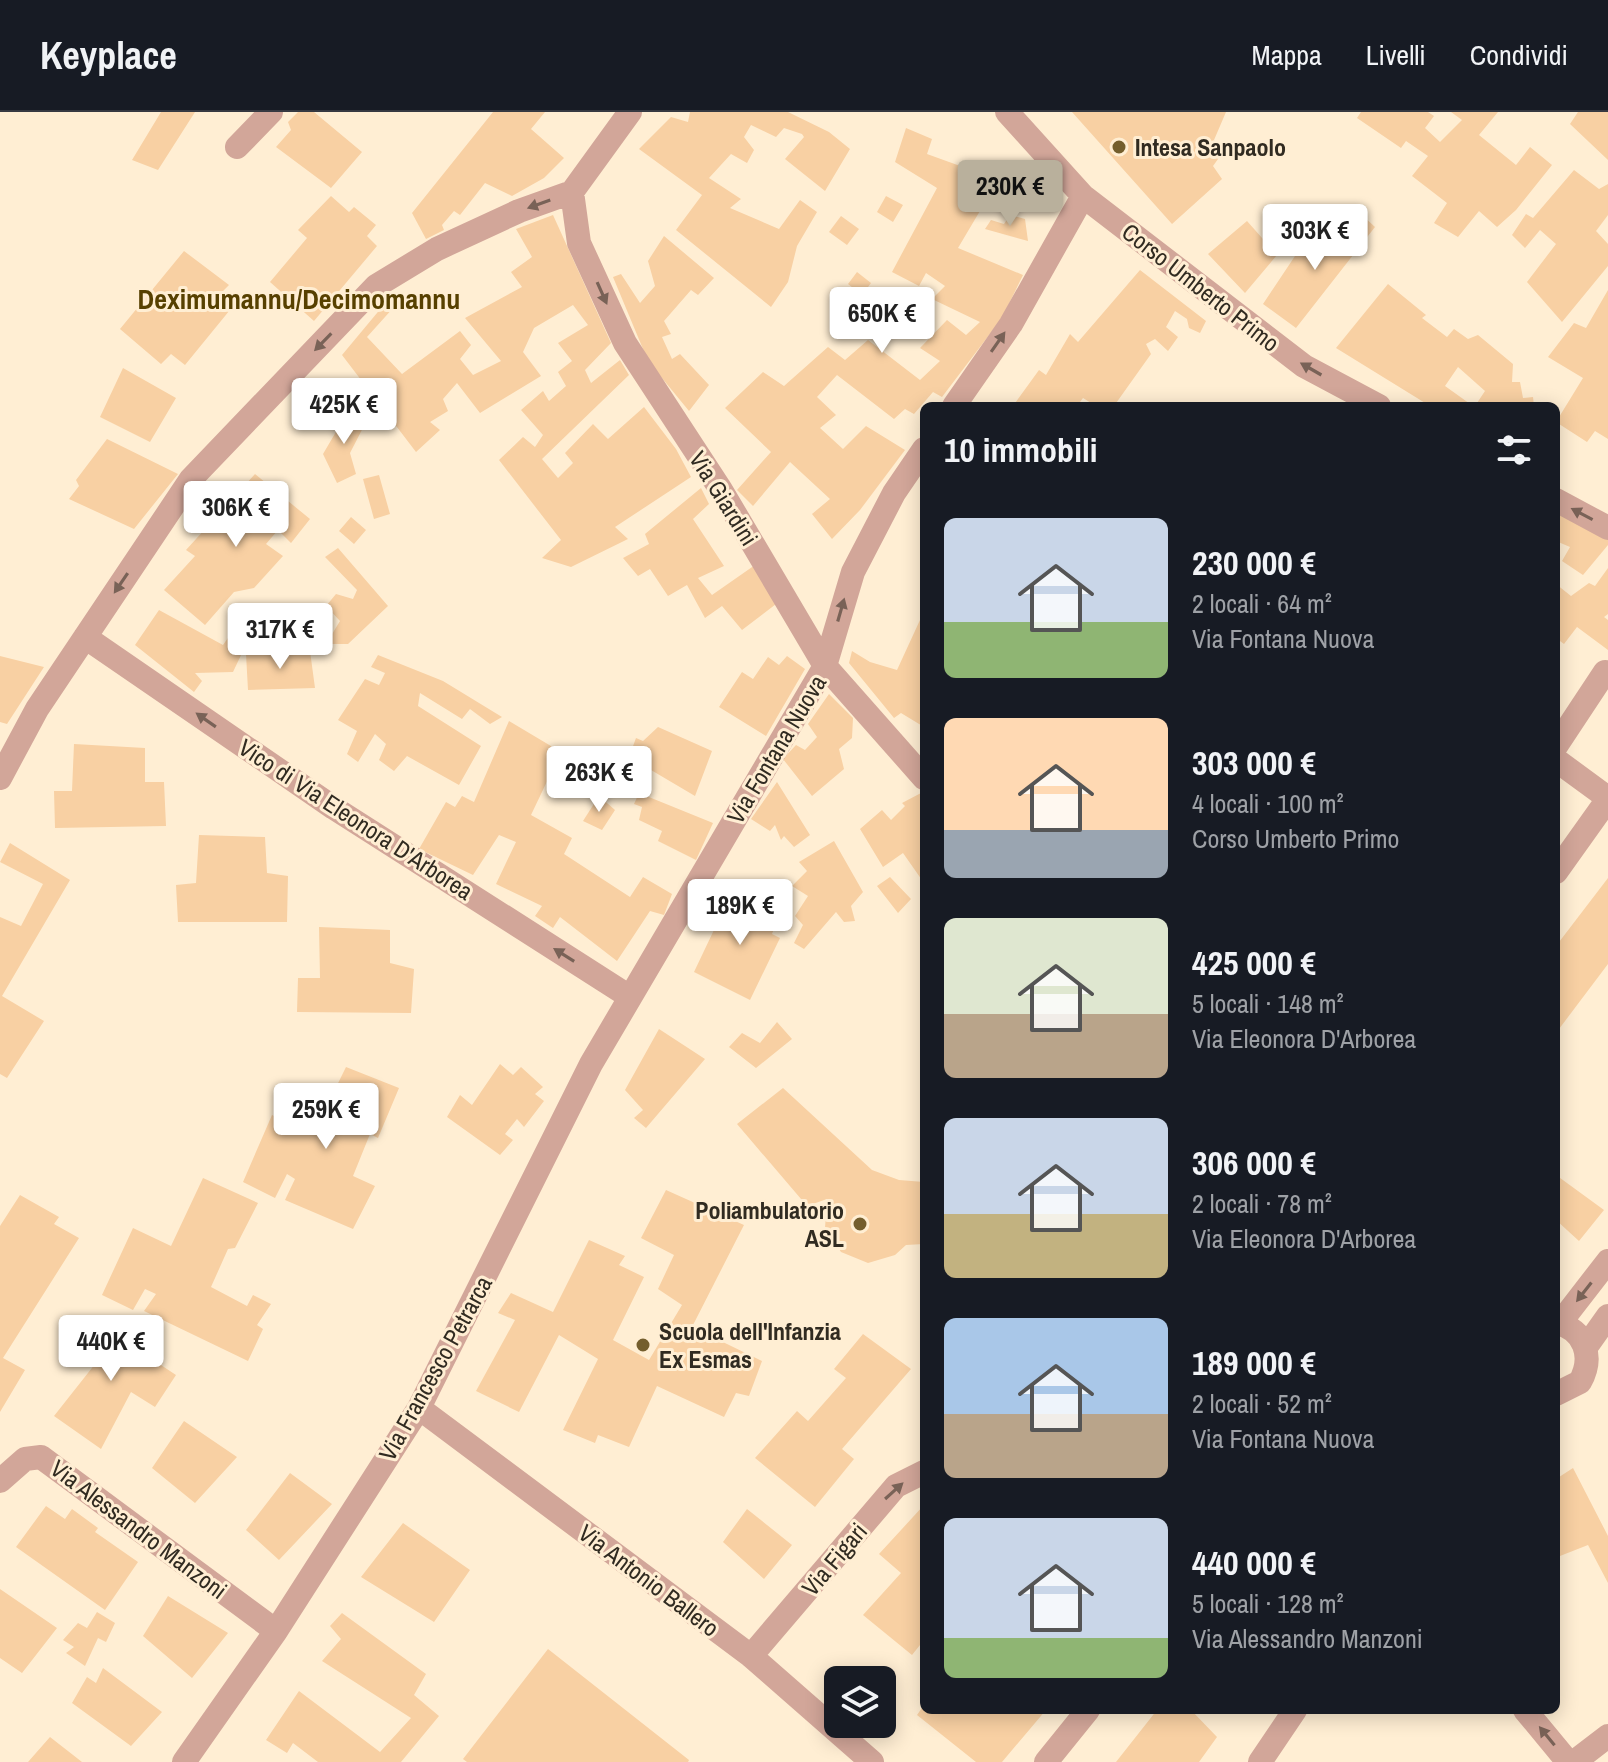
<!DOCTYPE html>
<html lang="it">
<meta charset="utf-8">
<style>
:root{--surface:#171b24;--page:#242831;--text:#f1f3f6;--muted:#9ea1a6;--line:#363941;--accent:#b9b09c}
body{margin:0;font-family:"Archivo Narrow",sans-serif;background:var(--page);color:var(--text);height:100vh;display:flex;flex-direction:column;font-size:30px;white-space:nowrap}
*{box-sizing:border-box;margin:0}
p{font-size:26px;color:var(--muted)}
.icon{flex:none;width:44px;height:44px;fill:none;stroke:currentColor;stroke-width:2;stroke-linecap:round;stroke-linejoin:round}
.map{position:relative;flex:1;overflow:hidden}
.sheet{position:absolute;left:920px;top:290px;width:640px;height:1312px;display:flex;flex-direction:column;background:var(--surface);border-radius:12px;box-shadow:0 4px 20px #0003}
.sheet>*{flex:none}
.fabs{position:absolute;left:824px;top:1554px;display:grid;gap:16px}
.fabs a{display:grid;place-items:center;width:72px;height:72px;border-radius:12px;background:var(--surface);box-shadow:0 4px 20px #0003;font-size:40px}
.price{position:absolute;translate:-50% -68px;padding:0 18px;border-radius:8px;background:#fff;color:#222;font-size:26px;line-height:52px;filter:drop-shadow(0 2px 4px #0008)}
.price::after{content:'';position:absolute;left:50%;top:48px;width:24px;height:18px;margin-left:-12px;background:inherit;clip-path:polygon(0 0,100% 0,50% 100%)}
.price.selected{background:var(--accent);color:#111}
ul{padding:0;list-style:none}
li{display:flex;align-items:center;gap:24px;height:200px;padding:0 24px}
li span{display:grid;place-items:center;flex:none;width:224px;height:160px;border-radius:12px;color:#555}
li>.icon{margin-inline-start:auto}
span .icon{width:96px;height:96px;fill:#fffc;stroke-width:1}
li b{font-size:34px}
h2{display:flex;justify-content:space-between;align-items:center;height:96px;padding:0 24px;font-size:34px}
header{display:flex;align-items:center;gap:48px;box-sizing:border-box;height:112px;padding:0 40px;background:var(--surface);border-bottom:2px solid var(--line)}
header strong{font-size:38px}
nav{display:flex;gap:44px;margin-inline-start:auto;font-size:28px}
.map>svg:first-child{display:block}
</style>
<header>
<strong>Keyplace</strong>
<nav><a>Mappa</a><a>Livelli</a><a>Condividi</a></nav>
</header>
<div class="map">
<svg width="1608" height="1650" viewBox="0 0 1608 1650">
<rect width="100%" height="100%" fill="#ffeed3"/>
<path fill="#f8d0a3" d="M 161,0 L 195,0 L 158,58 L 132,48 Z
M 298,0 L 314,0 L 362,40 L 331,76 L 276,35 L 291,18 L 288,10 Z
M 493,0 L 545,0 L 531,17 L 564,46 L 544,66 L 512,84 L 485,71 L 460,103 L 454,99 L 442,113 L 444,118 L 426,127 L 412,101 Z
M 690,0 L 788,0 L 829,20 L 850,37 L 825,79 L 785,47 L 804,25 L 802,22 L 784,16 L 776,25 L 751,13 L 744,25 L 754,38 L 747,51 L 731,42 L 709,66 L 741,87 L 730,96 L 779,117 L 800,88 L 817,100 L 797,134 L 788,170 L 771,195 L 676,118 L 702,83 L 639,37 L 671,5 L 688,10 Z
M 1072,0 L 1226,0 L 1214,28 L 1226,36 L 1213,54 L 1222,67 L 1172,112 Z
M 1361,0 L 1428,0 L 1434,4 L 1425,16 L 1440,30 L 1462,8 L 1451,0 L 1498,0 L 1479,23 L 1516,53 L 1530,35 L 1552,53 L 1516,98 L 1497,115 L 1479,99 L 1458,125 L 1434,111 L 1447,91 L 1412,64 L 1428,44 L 1406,29 L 1401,36 L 1357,6 Z
M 1578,0 L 1608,0 L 1608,48 L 1570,12 Z
M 906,16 L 932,27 L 927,42 L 974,59 L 971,70 L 990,82 L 958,136 L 1023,163 L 1002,206 L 942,285 L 933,280 L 914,302 L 905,297 L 894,307 L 837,263 L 817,285 L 836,303 L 820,316 L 843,337 L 866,314 L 905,338 L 860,398 L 832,427 L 812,402 L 830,387 L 790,350 L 753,394 L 737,378 L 771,340 L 725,296 L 763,260 L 784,274 L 828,235 L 845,248 L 868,228 L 920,268 L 940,249 L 920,236 L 947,208 L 966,223 L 980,210 L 932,187 L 945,174 L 926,161 L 919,174 L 892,160 L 937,76 L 895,50 Z
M 1574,58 L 1599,77 L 1608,72 L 1608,103 L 1596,119 L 1608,132 L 1608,154 L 1562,210 L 1527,170 L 1556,132 L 1540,118 L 1525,136 L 1512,123 L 1526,102 L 1533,106 Z
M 1060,81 L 1057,98 L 1036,97 L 1037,82 Z
M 331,84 L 349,100 L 354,95 L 376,113 L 367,124 L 377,134 L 314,209 L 270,170 L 307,126 L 298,118 Z
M 886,84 L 903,93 L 893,110 L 877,100 Z
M 1360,101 L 1375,115 L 1296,216 L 1263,192 L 1307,126 L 1326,136 Z
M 553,103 L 611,231 L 585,258 L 591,271 L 620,248 L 629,263 L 542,347 L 558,366 L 573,351 L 565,341 L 593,312 L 608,327 L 644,295 L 676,337 L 691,365 L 615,415 L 628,427 L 571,455 L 542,446 L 561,428 L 499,348 L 523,325 L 535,335 L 543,323 L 521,298 L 543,279 L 549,289 L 566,274 L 558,260 L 572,249 L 558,231 L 588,213 L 573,193 L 534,216 L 523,240 L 541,264 L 480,301 L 457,271 L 443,287 L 448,299 L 430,310 L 440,318 L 416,340 L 342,243 L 387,189 L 394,195 L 367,225 L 402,262 L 460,219 L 471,233 L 460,247 L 473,263 L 501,249 L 465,206 L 522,175 L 511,160 L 532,145 L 516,117 Z
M 1010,103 L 1025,107 L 1028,129 L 985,117 L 991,108 L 1004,112 Z
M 841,104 L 859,117 L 847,133 L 829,120 Z
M 1247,109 L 1277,143 L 1245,181 L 1208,142 Z
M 664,124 L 714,166 L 698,183 L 691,178 L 664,209 L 671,222 L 662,225 L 672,247 L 680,242 L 709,273 L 689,299 L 648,249 L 613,165 L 621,162 L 640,191 L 655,174 L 648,149 Z
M 184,139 L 229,173 L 223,179 L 234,193 L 185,253 L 171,242 L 161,252 L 120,217 Z
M 1140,158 L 1206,209 L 1200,221 L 1189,216 L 1187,207 L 1175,199 L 1166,215 L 1178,225 L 1168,239 L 1155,227 L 1146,232 L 1151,242 L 1114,294 L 1096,294 L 1083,286 L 1077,294 L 1013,294 L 1039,258 L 1046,263 L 1070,222 L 1078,230 Z
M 857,160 L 871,171 L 862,183 L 848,172 Z
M 1388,172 L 1426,203 L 1422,206 L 1447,225 L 1454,217 L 1468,227 L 1478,223 L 1513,252 L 1512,270 L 1520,270 L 1523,286 L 1533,285 L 1534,294 L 1475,294 L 1485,279 L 1458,255 L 1445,274 L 1473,294 L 1430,294 L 1336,236 Z
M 1608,178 L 1608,327 L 1595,319 L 1587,330 L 1556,310 L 1583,266 L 1548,245 L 1574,211 L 1586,216 Z
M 123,256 L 176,286 L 150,330 L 100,305 Z
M 350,296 L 367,308 L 350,341 L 356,362 L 337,371 L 323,342 Z
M 107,327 L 178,362 L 134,417 L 69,387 L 79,374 L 76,368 Z
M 255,362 L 310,407 L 291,431 L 278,418 L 266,432 L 283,444 L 254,476 L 234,480 L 205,513 L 164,478 L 195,444 L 186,438 Z
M 379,363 L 390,402 L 374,407 L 363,367 Z
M 701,376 L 709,392 L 693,407 L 724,454 L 698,466 L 712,483 L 755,453 L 780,489 L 742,518 L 722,494 L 705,506 L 687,473 L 668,484 L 650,457 L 638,464 L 623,446 L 649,432 L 645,422 Z
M 1556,392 L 1608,425 L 1608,433 L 1583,463 L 1562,449 L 1570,435 L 1556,429 Z
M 351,405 L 366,418 L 354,432 L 339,419 Z
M 338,436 L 388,494 L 348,532 L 326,532 L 340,509 L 326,494 L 336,482 L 353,487 L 357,478 L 325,445 Z
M 1608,456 L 1608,502 L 1604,505 L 1608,508 L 1608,538 L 1577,515 L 1564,532 L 1556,526 L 1556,472 L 1571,484 L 1589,471 L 1595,474 Z
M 159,498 L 223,533 L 235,516 L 251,522 L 233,560 L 195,561 L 202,569 L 194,580 L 135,533 Z
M 920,508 L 924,509 L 924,615 L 901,601 L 894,606 L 849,551 L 852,539 L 870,550 L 897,558 Z
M 310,539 L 315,576 L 248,578 L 246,542 Z
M 378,543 L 443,569 L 502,605 L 490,612 L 470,597 L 462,607 L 420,581 L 418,594 L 481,634 L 459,673 L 407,644 L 394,659 L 379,648 L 386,632 L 375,622 L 358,650 L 347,642 L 357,619 L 338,608 L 365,567 L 379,573 L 385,561 L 371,555 Z
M 0,544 L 44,555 L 7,612 L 0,610 Z
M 787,544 L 805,557 L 766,624 L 719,595 L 742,560 L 753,567 L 768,545 L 779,553 Z
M 829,582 L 853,606 L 852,626 L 839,637 L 844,657 L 812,684 L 783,647 L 796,633 L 805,638 L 817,625 L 808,612 Z
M 509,609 L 561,640 L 531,703 L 572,726 L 564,742 L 630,785 L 643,765 L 672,782 L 664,803 L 650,799 L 617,849 L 560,805 L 553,816 L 535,804 L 542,794 L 496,772 L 516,730 L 499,723 L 473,763 L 419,737 L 446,690 L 455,695 L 462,684 L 474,690 Z
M 658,615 L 712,639 L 695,684 L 629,645 L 636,626 L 643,629 Z
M 74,632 L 145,636 L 145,670 L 164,670 L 166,714 L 55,716 L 54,679 L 72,679 Z
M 777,670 L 810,723 L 794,735 L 784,724 L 781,728 L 775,713 L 770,719 L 751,707 Z
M 639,681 L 713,711 L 696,748 L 658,729 L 662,719 L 639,708 L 642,695 L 634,692 Z
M 921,681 L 924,684 L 924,771 L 903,741 L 883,755 L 860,717 L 882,698 L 891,708 L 905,694 L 902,691 Z
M 599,684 L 615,698 L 602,718 L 583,709 Z
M 199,723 L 265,725 L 267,761 L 288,764 L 287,810 L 178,810 L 176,773 L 196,771 Z
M 834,729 L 863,780 L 851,794 L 855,809 L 844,810 L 836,800 L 804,837 L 794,831 L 803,813 L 795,804 L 808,784 L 792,774 L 807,759 L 799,750 Z
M 10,731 L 70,768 L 2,884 L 44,909 L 7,966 L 0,962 L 0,805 L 21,814 L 43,772 L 0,750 Z
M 890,765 L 911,787 L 898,801 L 877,774 Z
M 1608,766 L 1608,852 L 1556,921 L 1556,834 Z
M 732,780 L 779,803 L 772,822 L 780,826 L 750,888 L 694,860 Z
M 319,815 L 390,818 L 390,851 L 414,857 L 411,901 L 297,900 L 298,866 L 320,866 Z
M 777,910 L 792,927 L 756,956 L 729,935 L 742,921 L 760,931 Z
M 659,917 L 705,947 L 646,1016 L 634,1006 L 643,998 L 625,978 Z
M 500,952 L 513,963 L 521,955 L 543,975 L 535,982 L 544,989 L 524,1015 L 517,1007 L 505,1022 L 513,1028 L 500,1043 L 447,1005 L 460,983 L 472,993 Z
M 346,955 L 399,976 L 378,1026 L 370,1022 L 353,1064 L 375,1074 L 353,1117 L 285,1088 L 295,1067 L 287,1062 L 275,1086 L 243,1070 L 272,1003 L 313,1022 Z
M 783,976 L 872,1058 L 899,1068 L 924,1070 L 924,1132 L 906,1133 L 895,1143 L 868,1151 L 841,1140 L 825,1116 L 827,1087 L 807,1094 L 737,1012 Z
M 1556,1063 L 1604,1098 L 1579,1129 L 1556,1108 Z
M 203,1066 L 258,1091 L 235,1136 L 228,1137 L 211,1175 L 247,1194 L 253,1183 L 271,1192 L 257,1213 L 263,1217 L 248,1249 L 144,1199 L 156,1182 L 145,1177 L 133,1198 L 102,1183 L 133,1116 L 171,1134 Z
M 666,1078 L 744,1113 L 692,1215 L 762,1249 L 749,1284 L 736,1281 L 724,1305 L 657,1274 L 629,1335 L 598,1323 L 595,1331 L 563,1318 L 598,1247 L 559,1223 L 519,1300 L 476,1279 L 515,1208 L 498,1201 L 511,1181 L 553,1200 L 589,1128 L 625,1144 L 619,1153 L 644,1165 L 613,1228 L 649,1248 L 682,1193 L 658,1177 L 674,1143 L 641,1126 Z
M 20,1083 L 59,1105 L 54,1112 L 79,1126 L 3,1246 L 25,1258 L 0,1300 L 0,1114 Z
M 90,1206 L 176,1263 L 155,1295 L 131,1280 L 101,1337 L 54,1304 L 99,1247 L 71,1227 Z
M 863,1222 L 911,1257 L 842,1337 L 854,1347 L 815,1395 L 755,1346 L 797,1299 L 808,1309 L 846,1266 L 834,1257 Z
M 184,1309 L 237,1345 L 195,1391 L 152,1356 Z
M 1573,1356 L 1608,1424 L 1608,1471 L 1588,1433 L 1560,1444 L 1556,1440 L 1556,1367 Z
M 290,1361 L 332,1392 L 279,1448 L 246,1418 Z
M 924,1393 L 924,1528 L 912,1543 L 863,1503 L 901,1461 L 879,1442 Z
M 46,1394 L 65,1407 L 72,1397 L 98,1416 L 95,1420 L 138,1450 L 105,1498 L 16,1435 Z
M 747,1397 L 792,1433 L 764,1467 L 723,1430 Z
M 403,1411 L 470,1458 L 434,1510 L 361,1465 Z
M 0,1477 L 57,1516 L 22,1561 L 0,1546 Z
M 168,1484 L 228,1521 L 192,1566 L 143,1524 Z
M 97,1500 L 115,1511 L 106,1530 L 98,1526 L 85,1554 L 66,1541 L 74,1535 L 63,1528 L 78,1511 L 87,1516 Z
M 342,1501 L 426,1562 L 414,1583 L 439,1604 L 401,1650 L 318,1650 L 293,1631 L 287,1641 L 266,1628 L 299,1579 L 380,1640 L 411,1606 L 322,1549 L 341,1527 L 330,1514 Z
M 548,1537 L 689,1648 L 688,1650 L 467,1650 L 463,1647 Z
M 103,1556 L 162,1600 L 131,1634 L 72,1591 L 87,1565 L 96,1571 Z
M 924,1593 L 924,1598 L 1046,1598 L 1002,1650 L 976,1650 L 917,1603 Z
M 1157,1598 L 1191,1598 L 1217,1625 L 1199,1650 L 1116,1650 Z
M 50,1625 L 82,1650 L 28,1650 Z"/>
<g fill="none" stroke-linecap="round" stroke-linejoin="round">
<path stroke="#d2a699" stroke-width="24" d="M 1007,0 L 1083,84 L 1304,254 L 1379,294
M 237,35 L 271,0
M 572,80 L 579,131 L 625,231 L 721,378 L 825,554 L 924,666
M 954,294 L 1011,212 L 1083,84
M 1556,388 L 1608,416
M 85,525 L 334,696 L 630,885
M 1556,634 L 1605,560
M 1556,648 L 1608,686
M 0,666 L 37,597 L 191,367 L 376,174 L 437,137 L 519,99 L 572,80 L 630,0
M 1556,760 L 1608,687
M 1556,1211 C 1585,1217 1594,1245 1580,1270 L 1556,1282
M 1560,1211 L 1608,1149
M 1586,1235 L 1608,1204
M 419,1296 L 751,1544 L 872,1650
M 0,1369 L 25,1347 L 41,1345 L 276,1519
M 751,1544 L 896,1374 L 924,1360
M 1525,1598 L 1568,1650
M 184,1650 L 276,1519 L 419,1296 L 591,952 L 825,554 L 853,460 L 894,381 L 924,337
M 1046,1650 L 1088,1598
M 1260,1650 L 1295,1598
M 1574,1650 L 1608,1624"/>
</g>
<defs><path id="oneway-solid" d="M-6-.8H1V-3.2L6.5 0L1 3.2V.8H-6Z" transform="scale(2)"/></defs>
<g fill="#796257">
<use href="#oneway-solid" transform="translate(539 92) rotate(160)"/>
<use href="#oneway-solid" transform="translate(602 181) rotate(66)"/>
<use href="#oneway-solid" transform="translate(323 230) rotate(134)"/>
<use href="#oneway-solid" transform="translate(998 230) rotate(-55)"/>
<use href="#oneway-solid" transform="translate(1311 257) rotate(-150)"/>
<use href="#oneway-solid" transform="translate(1582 402) rotate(-152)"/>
<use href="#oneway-solid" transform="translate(121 471) rotate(124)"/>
<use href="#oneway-solid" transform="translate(841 498) rotate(-74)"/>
<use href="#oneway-solid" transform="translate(206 608) rotate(-145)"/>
<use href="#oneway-solid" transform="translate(564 843) rotate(-148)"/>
<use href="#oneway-solid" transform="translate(1584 1180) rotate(128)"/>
<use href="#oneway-solid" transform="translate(894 1379) rotate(-42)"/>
<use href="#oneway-solid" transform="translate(1547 1624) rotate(-129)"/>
</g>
<g fill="#745e2d" stroke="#ffeed3" stroke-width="3">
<circle cx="1119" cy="35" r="8"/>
<circle cx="860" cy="1112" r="8"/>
<circle cx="643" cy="1233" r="8"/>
</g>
<g text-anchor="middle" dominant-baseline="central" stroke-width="6" stroke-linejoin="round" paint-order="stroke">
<g font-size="24" font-weight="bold" fill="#312b21" stroke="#ffeed3" text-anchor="start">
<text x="1135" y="35">Intesa Sanpaolo</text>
<text x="844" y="1098" text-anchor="end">Poliambulatorio<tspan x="844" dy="28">ASL</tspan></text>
<text x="659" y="1219">Scuola dell'Infanzia<tspan x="659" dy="28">Ex Esmas</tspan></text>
</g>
<g font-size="24" fill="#312b21" stroke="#ffeed3">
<text transform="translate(1201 175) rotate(38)">Corso Umberto Primo</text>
<text transform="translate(724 386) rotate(58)">Via Giardini</text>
<text transform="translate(776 637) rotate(-59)">Via Fontana Nuova</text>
<text transform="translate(356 707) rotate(33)">Vico di Via Eleonora D'Arborea</text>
<text transform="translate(435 1256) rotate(-61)">Via Francesco Petrarca</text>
<text transform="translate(139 1417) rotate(37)">Via Alessandro Manzoni</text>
<text transform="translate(834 1447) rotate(-50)">Via Figari</text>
<text transform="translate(649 1468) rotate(37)">Via Antonio Ballero</text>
</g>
<g font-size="28" font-weight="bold" fill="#574000" stroke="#ffeed3">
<text x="299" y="187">Deximumannu/Decimomannu</text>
</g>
</g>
</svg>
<div class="fabs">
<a><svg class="icon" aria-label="layers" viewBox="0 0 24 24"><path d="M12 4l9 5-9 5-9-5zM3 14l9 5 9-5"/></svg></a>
</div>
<b class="price selected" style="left:1010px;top:116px">230K €</b>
<b class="price" style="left:1315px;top:160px">303K €</b>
<b class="price" style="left:882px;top:243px">650K €</b>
<b class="price" style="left:344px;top:334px">425K €</b>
<b class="price" style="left:236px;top:437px">306K €</b>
<b class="price" style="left:280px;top:559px">317K €</b>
<b class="price" style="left:599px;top:702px">263K €</b>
<b class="price" style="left:740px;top:835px">189K €</b>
<b class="price" style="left:326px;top:1039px">259K €</b>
<b class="price" style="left:111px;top:1271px">440K €</b>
<section class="sheet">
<h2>10 immobili<svg class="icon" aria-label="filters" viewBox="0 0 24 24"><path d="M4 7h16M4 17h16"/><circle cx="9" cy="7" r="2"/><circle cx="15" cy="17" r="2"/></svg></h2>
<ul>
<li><span style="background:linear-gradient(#c9d6e8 65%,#8fb573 0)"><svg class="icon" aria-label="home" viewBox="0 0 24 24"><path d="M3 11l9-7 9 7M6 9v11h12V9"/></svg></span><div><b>230 000 €</b><p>2 locali · 64 m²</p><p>Via Fontana Nuova</p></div></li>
<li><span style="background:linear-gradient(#ffd9b3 70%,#9aa5b1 0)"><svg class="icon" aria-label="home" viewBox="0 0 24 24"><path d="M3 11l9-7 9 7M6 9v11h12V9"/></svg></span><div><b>303 000 €</b><p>4 locali · 100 m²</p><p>Corso Umberto Primo</p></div></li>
<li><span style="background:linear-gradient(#dfe7d0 60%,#b9a48a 0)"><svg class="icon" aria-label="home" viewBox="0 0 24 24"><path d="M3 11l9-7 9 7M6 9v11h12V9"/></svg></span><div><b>425 000 €</b><p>5 locali · 148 m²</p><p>Via Eleonora D'Arborea</p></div></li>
<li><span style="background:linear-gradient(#c9d6e8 60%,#c2b280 0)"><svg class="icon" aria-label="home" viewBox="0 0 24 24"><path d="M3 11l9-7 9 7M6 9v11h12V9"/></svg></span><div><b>306 000 €</b><p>2 locali · 78 m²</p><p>Via Eleonora D'Arborea</p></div></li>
<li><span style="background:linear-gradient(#a9c7e8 60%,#b9a48a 0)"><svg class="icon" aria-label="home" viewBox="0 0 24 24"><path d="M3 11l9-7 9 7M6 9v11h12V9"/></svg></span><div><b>189 000 €</b><p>2 locali · 52 m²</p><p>Via Fontana Nuova</p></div></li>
<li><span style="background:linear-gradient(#c9d6e8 75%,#8fb573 0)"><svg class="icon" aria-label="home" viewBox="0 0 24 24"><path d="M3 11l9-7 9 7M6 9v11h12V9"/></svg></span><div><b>440 000 €</b><p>5 locali · 128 m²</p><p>Via Alessandro Manzoni</p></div></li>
</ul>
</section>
</div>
